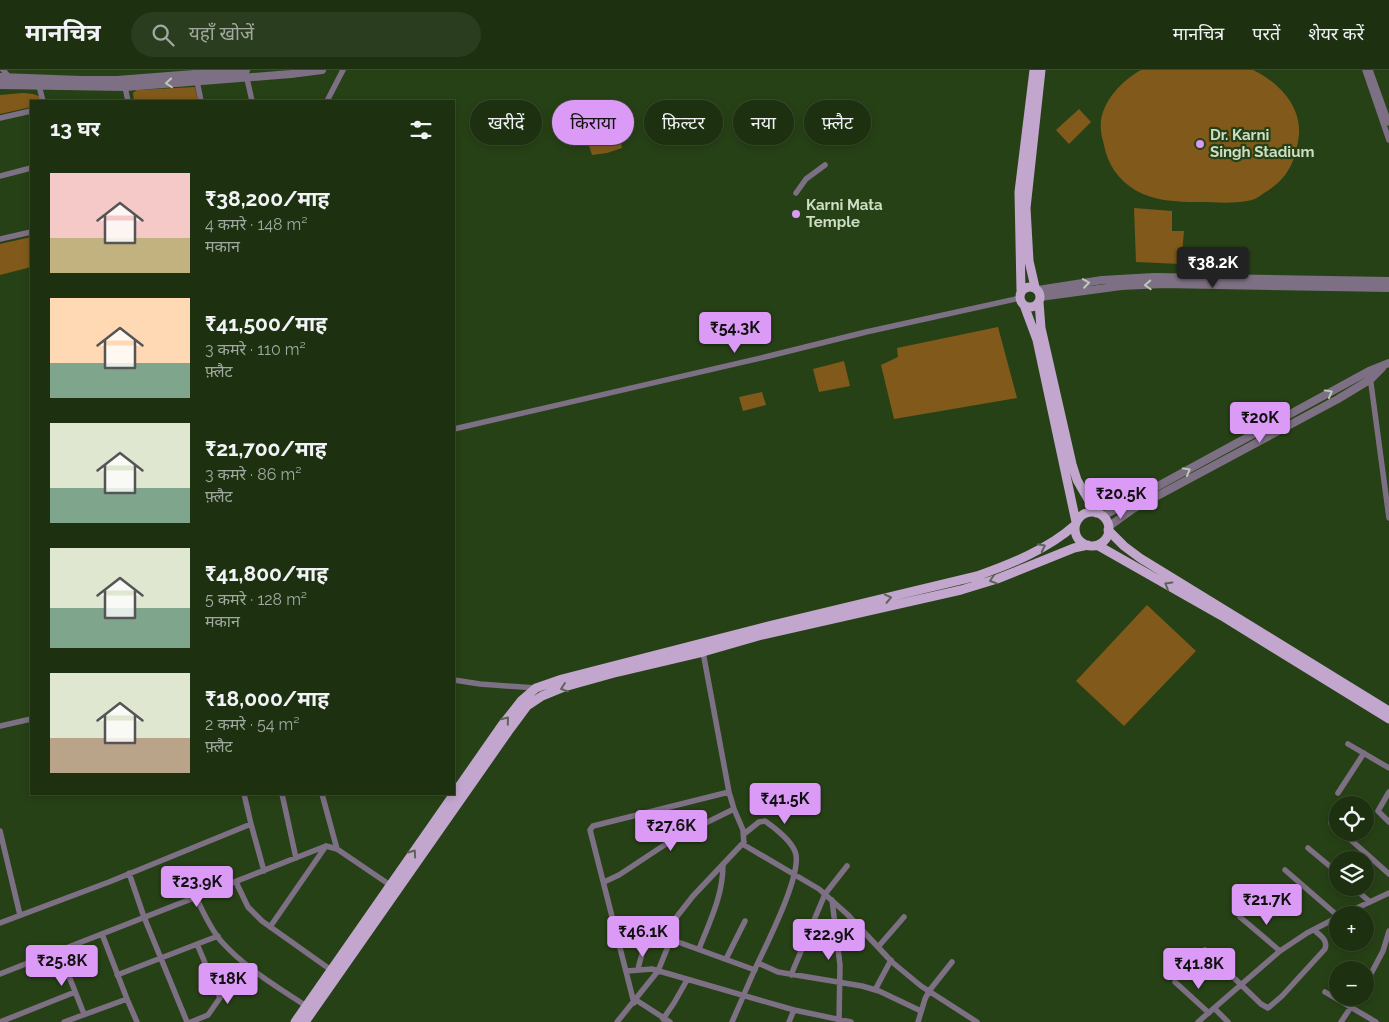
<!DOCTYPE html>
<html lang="hi">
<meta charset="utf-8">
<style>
:root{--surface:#1d3110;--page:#2a3d1e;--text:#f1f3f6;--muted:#a0a99f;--line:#3b4c30;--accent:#da9af6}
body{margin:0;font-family:Raleway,"Noto Sans Devanagari",sans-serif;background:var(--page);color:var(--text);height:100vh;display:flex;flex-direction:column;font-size:19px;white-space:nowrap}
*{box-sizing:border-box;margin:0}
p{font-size:16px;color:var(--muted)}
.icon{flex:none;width:28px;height:28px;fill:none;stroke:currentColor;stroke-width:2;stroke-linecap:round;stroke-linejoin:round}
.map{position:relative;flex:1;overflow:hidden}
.sheet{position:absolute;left:30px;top:30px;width:425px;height:695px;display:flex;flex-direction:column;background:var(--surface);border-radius:0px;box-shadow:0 2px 8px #0003,0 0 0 1px var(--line)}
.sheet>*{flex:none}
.guide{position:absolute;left:470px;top:30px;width:475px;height:45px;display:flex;gap:10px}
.buttons{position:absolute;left:1329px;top:726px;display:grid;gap:10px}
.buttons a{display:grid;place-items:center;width:45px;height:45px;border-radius:50%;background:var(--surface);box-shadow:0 2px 8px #0003,0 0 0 1px var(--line);font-size:25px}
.price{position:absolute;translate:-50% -42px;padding:0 11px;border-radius:5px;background:var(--accent);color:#111;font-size:16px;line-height:32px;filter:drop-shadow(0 1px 2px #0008)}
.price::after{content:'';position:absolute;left:50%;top:30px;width:15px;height:11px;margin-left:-8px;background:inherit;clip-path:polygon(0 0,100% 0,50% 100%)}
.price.active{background:#222;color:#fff}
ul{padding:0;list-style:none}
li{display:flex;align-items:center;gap:15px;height:125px;padding:0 20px}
li span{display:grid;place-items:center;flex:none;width:140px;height:100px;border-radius:0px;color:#555}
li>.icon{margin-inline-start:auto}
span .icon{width:60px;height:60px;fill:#fffc;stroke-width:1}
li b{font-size:21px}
h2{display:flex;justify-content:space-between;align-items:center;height:60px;padding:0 20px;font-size:21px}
.pill{padding:0 18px;border-radius:22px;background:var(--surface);box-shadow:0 2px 8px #0003,0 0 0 1px var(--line);font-size:18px;line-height:45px}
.pill.active{background:var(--accent);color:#111}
header{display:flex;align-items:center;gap:30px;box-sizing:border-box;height:70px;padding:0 25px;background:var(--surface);border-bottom:1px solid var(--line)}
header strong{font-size:24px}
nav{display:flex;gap:28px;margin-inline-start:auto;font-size:18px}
.search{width:350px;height:45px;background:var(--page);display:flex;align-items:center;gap:12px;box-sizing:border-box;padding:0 18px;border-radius:28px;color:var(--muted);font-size:19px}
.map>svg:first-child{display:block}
</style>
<header>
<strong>मानचित्र</strong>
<div class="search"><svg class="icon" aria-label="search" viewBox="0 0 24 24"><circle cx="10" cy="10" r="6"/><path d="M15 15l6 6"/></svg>यहाँ खोजें</div>
<nav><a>मानचित्र</a><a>परतें</a><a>शेयर करें</a></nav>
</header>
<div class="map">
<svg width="1389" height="952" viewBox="0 0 1389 952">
<rect width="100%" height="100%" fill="#274116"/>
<path fill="#815a1b" d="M 1141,0 L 1253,0 C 1278,12 1301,35 1299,64 C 1296,91 1288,109 1264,123 C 1259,127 1254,130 1247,131 C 1231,134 1214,132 1198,132 C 1177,132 1154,131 1135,120 C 1118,109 1108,95 1104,75 C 1103,70 1101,65 1101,60 C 1098,35 1121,11 1141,0 Z
M 195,17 L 198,31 L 134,31 L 133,23 L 137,20 Z
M 23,23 L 33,24 L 39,26 L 41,31 L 31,31 L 31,37 L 0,44 L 0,25 Z
M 1079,39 L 1091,52 L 1069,74 L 1056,60 Z
M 615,44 L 622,78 L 607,83 L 592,85 L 582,53 L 604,46 Z
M 1134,138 L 1172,141 L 1172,161 L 1184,161 L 1181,194 L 1136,192 Z
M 31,167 L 31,197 L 0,205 L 0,174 Z
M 998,257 L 1017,328 L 894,349 L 881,295 L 898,287 L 897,278 Z
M 844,291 L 850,316 L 819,322 L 813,299 Z
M 762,322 L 766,335 L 743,341 L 739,327 Z
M 1147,535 L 1196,581 L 1124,656 L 1076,611 Z"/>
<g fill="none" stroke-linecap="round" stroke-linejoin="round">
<path stroke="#7e7084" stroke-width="5.5" d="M 3,0 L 16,15
M 1365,0 L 1389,70
M 1370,0 L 1389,53
M 246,4 L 252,31
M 197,11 L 201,31
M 39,16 L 43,31
M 125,17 L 128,31
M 327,31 L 343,0
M 0,48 L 31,41
M 0,106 L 31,98
M 796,123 L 806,109 L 825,95
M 0,169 L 31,162
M 1370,306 L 1389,448
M 454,359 L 765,287 L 866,262 L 1020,228
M 703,582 L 729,722 L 734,739 L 743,760 L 744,775 L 819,819 L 847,844 L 892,892 L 921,916 L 977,952
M 454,610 L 480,614 L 536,618
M 0,656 L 31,649
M 1348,674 L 1389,698
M 1389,722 L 1378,741 L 1389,752
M 1338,723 L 1364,683
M 244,724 L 251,754
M 282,724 L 296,788
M 322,724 L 337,779
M 1331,753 L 1338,758
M 0,761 L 20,845
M 1342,762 L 1389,804
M 744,772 L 693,826 L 664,863 L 667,868 L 755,900
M 1308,778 L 1338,803
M 1285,800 L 1338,846
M 129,803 L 144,847 L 187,952
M 236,812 L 248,837 L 262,851 L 331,900
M 604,812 L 619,805 L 675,768 L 734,739
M 1354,818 L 1370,832
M 196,827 C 203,842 210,858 221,871 C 245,898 276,916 306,936
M 832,830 L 840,895 L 839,952
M 1342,845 L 1389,823
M 1240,847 L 1280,881
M 0,853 L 109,812 L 251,754 L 264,801
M 270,857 L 326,776
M 102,864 L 127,929
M 197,874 L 220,928
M 878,877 L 904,847
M 699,879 C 710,851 723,825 723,795
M 1205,880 L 1261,934 L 1268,938 L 1282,926 L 1325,879 C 1328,870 1321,866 1314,860
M 59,881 L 84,944
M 726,889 L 745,851
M 758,893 L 778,902 L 862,916 L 879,921 L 921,941
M 638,899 C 642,882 645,868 664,863
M 627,901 L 652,899 L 794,940 L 851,952
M 0,904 L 326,776 L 337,779 L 390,815
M 117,905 L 218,866
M 791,905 L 825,824 L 847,796
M 1175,912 L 1209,943
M 1365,915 L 1383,881 L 1389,861
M 875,920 L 891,890
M 1325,922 L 1376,952
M 636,930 L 670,952
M 634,933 L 590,760 L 593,756 L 729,722
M 1214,938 L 1228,952
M 663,949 L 674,933 L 687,910
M 0,952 L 75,922
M 64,952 L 127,929 L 137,952
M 191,952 L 208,945 L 244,893
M 617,952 L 658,901 L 671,869
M 732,952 C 740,934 747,917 755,899 C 766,875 800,809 796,785 C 794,773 775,758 765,751 L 759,752 L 744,764
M 789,952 L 794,940
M 918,952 L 925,929 L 929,921 L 952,892
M 1198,952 L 1280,881 L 1307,863 L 1338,847
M 1341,952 L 1357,928"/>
<path stroke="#7e7084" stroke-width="8" d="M 0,7 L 81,10 L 117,10 L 246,0
M 0,15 L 125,17 L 291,4 L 322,0
M 1038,220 L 1102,210 L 1154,207 L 1389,211
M 1040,227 L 1121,216 L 1163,214 L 1389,218
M 1103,446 L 1369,301 L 1389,293
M 1108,457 L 1133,439 L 1338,329 L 1371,309 L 1382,298"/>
<path stroke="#c2a6ce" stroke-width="9" d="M1020 227a10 10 0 1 1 20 0a10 10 0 1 1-20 0Z
M 1035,217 L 1029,191 L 1026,138 L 1041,0
M 1021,221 L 1019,122 L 1034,0
M 1039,232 L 1041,258 L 1072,394 L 1077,410 L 1096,443
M 1024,235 L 1037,270 L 1076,452
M1075 459a17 17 0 1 1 34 0a17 17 0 1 1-34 0Z
M 1108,460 L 1124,476 L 1140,488 L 1389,641
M 1097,475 L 1222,546 L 1389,649
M 295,952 L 502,655 L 521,631 L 536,618 L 562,609 L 772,555 L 977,506 C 1011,494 1048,479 1075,455
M 305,952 L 510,659 L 527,636 L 542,626 L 564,617 L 618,602 L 703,582 L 762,565 L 961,520 L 997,509 L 1074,478 L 1088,475"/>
</g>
<defs><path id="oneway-chevron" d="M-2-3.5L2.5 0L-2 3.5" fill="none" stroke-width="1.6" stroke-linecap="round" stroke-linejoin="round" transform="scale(1.25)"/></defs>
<g stroke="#bdc8b8">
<use href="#oneway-chevron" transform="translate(169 13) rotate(175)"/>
<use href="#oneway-chevron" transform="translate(1086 213) rotate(-8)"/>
<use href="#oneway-chevron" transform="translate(1148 215) rotate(177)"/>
<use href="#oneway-chevron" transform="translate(1329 323) rotate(-29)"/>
<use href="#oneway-chevron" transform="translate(1187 401) rotate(-29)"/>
</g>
<g stroke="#5d6456">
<use href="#oneway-chevron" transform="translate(1042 477) rotate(-27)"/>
<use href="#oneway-chevron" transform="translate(993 510) rotate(161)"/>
<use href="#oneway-chevron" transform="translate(1168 515) rotate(-150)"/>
<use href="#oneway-chevron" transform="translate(888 528) rotate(-13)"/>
<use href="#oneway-chevron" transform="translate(564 618) rotate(161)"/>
<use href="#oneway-chevron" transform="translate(506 650) rotate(-51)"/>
<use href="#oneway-chevron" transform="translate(413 783) rotate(-55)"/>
</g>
<g fill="#da9af6" stroke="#274116" stroke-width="2">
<circle cx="1200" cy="74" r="5"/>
<circle cx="796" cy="144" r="5"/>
</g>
<g text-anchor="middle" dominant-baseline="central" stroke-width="4.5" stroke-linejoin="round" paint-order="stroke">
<g font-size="15" font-weight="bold" fill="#cddec5" stroke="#274116" text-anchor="start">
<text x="1210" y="65">Dr. Karni<tspan x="1210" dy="17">Singh Stadium</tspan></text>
<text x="806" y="135">Karni Mata<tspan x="806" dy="17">Temple</tspan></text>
</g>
</g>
</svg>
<div class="buttons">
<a><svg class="icon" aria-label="locate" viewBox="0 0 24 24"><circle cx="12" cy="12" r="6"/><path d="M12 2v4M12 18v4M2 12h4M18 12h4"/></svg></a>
<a><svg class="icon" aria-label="layers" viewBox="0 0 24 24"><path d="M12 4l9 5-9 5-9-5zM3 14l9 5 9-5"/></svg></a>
<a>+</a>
<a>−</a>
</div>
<b class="price active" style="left:1213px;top:219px">₹38.2K</b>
<b class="price" style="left:735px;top:284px">₹54.3K</b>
<b class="price" style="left:1260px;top:374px">₹20K</b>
<b class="price" style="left:1121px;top:450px">₹20.5K</b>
<b class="price" style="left:785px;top:755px">₹41.5K</b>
<b class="price" style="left:671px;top:782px">₹27.6K</b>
<b class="price" style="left:197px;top:838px">₹23.9K</b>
<b class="price" style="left:1267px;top:856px">₹21.7K</b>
<b class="price" style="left:643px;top:888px">₹46.1K</b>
<b class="price" style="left:829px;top:891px">₹22.9K</b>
<b class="price" style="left:62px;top:917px">₹25.8K</b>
<b class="price" style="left:1199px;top:920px">₹41.8K</b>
<b class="price" style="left:228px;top:935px">₹18K</b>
<div class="guide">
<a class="pill">खरीदें</a>
<a class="pill active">किराया</a>
<a class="pill">फ़िल्टर</a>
<a class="pill">नया</a>
<a class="pill">फ़्लैट</a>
</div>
<section class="sheet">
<h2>13 घर<svg class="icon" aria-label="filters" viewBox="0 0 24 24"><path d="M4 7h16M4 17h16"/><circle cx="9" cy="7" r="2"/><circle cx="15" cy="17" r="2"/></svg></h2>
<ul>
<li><span style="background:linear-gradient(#f6c9c9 65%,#c2b280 0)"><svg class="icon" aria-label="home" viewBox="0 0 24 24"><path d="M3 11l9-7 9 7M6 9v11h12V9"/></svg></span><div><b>₹38,200/माह</b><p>4 कमरे · 148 m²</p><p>मकान</p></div></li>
<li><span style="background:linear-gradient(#ffd9b3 65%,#7fa58c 0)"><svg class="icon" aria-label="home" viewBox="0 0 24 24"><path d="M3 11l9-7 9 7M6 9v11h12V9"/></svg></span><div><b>₹41,500/माह</b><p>3 कमरे · 110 m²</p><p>फ़्लैट</p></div></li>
<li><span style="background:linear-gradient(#dfe7d0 65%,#7fa58c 0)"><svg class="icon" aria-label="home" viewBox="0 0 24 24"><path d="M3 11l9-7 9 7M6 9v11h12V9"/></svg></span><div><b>₹21,700/माह</b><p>3 कमरे · 86 m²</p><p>फ़्लैट</p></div></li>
<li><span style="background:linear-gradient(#dfe7d0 60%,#7fa58c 0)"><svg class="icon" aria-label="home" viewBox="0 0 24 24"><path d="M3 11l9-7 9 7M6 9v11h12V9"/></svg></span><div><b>₹41,800/माह</b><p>5 कमरे · 128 m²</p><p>मकान</p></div></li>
<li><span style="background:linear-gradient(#dfe7d0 65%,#b9a48a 0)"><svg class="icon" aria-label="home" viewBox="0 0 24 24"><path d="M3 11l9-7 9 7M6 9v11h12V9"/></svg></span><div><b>₹18,000/माह</b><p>2 कमरे · 54 m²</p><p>फ़्लैट</p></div></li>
</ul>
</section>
</div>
